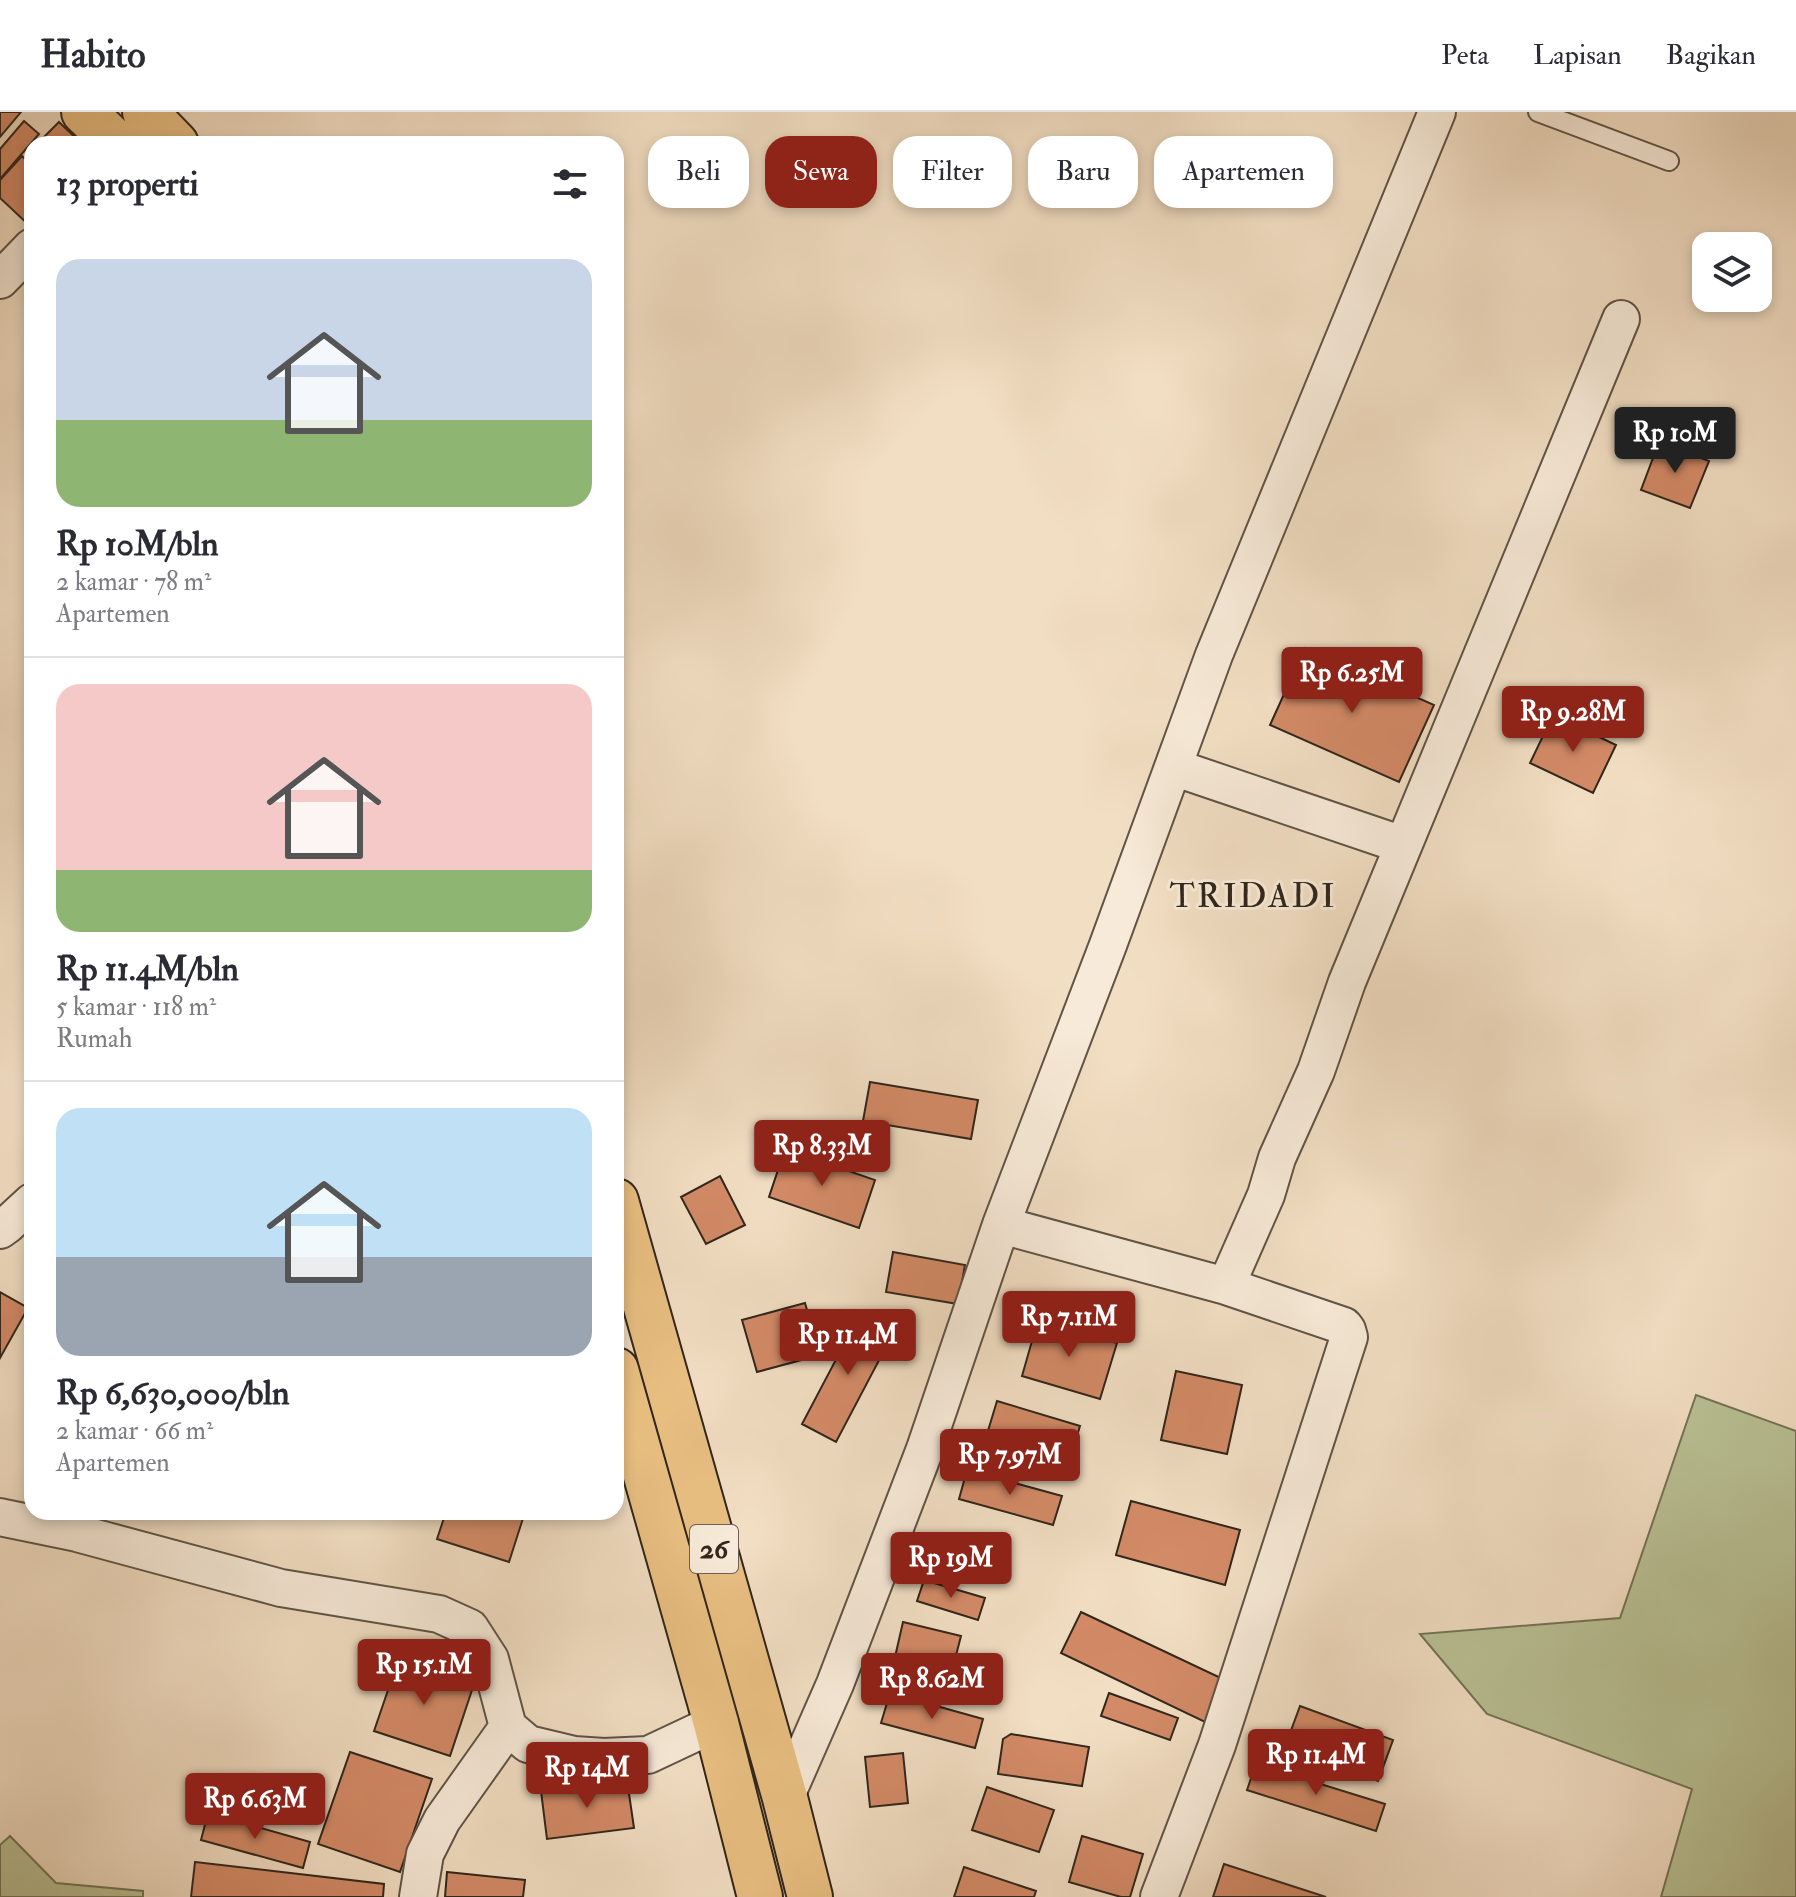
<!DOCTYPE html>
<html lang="id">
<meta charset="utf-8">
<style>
:root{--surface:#fff;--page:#f2f2f3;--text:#2b2b33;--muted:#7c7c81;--line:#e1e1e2;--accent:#8f2418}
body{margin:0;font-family:"IM FELL Double Pica",serif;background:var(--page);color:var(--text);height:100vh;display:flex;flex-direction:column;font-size:30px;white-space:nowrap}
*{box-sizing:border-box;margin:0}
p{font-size:26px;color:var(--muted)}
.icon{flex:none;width:44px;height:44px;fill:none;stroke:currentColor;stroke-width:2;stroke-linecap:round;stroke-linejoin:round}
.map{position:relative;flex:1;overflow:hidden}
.panel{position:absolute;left:24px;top:24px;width:600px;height:1384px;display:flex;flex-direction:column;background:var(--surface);border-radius:24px;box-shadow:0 4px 12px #0003}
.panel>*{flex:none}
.top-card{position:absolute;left:648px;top:24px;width:760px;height:72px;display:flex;gap:16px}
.controls{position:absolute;left:1692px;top:120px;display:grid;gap:16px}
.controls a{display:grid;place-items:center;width:80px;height:80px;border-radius:16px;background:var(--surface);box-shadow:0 4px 12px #0003;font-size:40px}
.price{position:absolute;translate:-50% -68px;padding:0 18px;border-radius:8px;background:var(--accent);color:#fff;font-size:26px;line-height:52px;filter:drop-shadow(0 2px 4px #0008)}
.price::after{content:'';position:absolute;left:50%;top:48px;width:24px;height:18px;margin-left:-12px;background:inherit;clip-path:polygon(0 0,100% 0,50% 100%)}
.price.current{background:#222;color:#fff}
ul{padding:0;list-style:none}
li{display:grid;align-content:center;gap:16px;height:424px;padding:0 32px}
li+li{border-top:2px solid var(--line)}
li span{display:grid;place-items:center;height:248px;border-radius:24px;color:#555}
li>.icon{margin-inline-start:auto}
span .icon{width:144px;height:144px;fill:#fffc;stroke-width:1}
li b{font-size:34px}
h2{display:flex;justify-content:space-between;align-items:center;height:96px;padding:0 32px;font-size:34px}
.tag{padding:0 28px;border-radius:24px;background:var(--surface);box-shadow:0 4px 12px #0003;font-size:28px;line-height:72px}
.tag.current{background:var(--accent);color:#fff}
header{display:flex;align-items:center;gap:48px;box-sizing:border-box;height:112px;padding:0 40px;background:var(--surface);border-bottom:2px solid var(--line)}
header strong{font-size:38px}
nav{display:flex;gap:44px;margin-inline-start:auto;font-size:28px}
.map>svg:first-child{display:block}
</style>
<header>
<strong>Habito</strong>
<nav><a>Peta</a><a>Lapisan</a><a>Bagikan</a></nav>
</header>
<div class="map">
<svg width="1796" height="1785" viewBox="0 0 1796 1785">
<rect width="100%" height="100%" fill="#f2dec3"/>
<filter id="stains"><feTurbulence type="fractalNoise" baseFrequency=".0025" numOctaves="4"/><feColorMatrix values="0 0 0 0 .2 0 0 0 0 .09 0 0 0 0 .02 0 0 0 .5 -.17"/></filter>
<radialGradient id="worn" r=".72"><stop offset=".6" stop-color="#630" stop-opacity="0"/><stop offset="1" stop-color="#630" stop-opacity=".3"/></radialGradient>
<path fill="#b9c195" stroke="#747458" stroke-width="2" d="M 1696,1283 L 1796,1319 L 1796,1785 L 1661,1785 L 1692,1677 L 1487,1602 L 1420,1522 L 1620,1506 Z
M 10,1724 L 56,1771 L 143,1779 L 143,1785 L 0,1785 L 0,1733 Z"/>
<path fill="#d38a67" stroke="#30261c" stroke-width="2" d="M 0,0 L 21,0 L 0,25 Z
M 24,9 L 39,22 L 0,67 L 0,37 Z
M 59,10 L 82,32 L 37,32 Z
M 22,44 L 32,54 L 32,116 L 0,86 L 0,68 Z
M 1659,330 L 1709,349 L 1690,396 L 1641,378 Z
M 1305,536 L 1434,593 L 1399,670 L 1270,613 Z
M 1553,603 L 1616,633 L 1593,681 L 1530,651 Z
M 870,970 L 978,988 L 971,1027 L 863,1009 Z
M 785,1037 L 875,1068 L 859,1116 L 769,1085 Z
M 720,1064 L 745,1113 L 706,1132 L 681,1085 Z
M 893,1140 L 965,1153 L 958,1192 L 886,1180 Z
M 0,1180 L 28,1196 L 0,1246 Z
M 805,1191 L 820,1243 L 757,1260 L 742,1208 Z
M 861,1200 L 895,1218 L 836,1330 L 802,1312 Z
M 1038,1208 L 1117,1231 L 1100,1287 L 1022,1264 Z
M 1176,1259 L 1242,1273 L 1227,1342 L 1161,1328 Z
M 997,1289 L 1080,1314 L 1067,1357 L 984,1332 Z
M 967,1358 L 1062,1384 L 1053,1413 L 959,1387 Z
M 1131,1389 L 1240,1418 L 1225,1473 L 1116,1443 Z
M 446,1400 L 525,1400 L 509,1450 L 437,1427 Z
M 924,1468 L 985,1486 L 978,1508 L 917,1489 Z
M 1081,1500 L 1225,1568 L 1205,1610 L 1061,1541 Z
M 903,1510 L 961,1524 L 952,1559 L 895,1545 Z
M 399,1546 L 474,1572 L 450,1644 L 374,1619 Z
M 890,1581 L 983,1607 L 975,1636 L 881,1611 Z
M 1109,1581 L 1178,1606 L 1170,1628 L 1101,1604 Z
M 1300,1594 L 1393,1628 L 1378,1669 L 1285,1635 Z
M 1011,1622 L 1089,1635 L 1082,1674 L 998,1662 L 1003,1627 Z
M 350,1640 L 432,1667 L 400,1760 L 318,1732 Z
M 903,1641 L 908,1691 L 870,1695 L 865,1645 Z
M 1256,1652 L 1385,1692 L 1376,1719 L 1247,1678 Z
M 627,1668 L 634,1716 L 547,1727 L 541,1679 Z
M 987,1675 L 1054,1698 L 1039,1740 L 972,1718 Z
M 208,1701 L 310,1730 L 303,1756 L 201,1728 Z
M 1082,1724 L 1143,1742 L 1130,1785 L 1121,1785 L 1069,1770 Z
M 195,1750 L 384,1772 L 383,1785 L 191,1785 Z
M 1224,1752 L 1326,1785 L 1213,1785 Z
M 964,1755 L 1036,1779 L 1034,1785 L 954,1785 Z
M 447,1760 L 525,1768 L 523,1785 L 445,1785 Z"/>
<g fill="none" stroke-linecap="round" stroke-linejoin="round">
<defs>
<path id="service" d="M 1538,0 L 1669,49"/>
<path id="minor" d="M 0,168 L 32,135
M 1173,655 L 1403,733
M 1001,1113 L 1226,1174 L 1344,1214 L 1347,1218 L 1349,1225 L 1217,1633 L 1159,1785
M 0,1118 L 7,1113 L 32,1090
M 1226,1174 L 1266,1083 L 1277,1046 L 1316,959 L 1347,870 L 1621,207
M 0,1405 L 77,1421 L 281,1476 L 439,1502 L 470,1516 L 490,1547 L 508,1615 L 528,1632 L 574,1643 L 604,1645 L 648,1643 L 716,1611
M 785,1686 L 835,1572 L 925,1337 L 1001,1113 L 1108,833 L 1214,543 L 1437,0
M 418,1785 L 425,1742 L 442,1708 L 508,1615"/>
<path id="trunk" d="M 84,0 L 117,32
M 145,0 L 176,32
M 616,1089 L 785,1686 L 810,1785
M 616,1258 L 716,1611 L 760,1785"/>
</defs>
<use href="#service" stroke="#605446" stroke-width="22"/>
<use href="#minor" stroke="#605446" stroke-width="40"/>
<use href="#trunk" stroke="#30261c" stroke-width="48"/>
<use href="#service" stroke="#f7ead8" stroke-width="18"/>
<use href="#minor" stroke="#f7ead8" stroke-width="36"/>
<use href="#trunk" stroke="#e9bf82" stroke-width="44"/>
</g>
<g text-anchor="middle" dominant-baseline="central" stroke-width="6" stroke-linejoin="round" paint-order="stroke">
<rect fill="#f7ead8" stroke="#6c6154" stroke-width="2" x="690" y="1413" width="48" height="48" rx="6"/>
<g font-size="28" font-weight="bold" fill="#30261c">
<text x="714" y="1437">26</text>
</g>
<g font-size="34" letter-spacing="2" fill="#30261c" stroke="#f7ead8">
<text x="1253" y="784">TRIDADI</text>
</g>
</g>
<rect width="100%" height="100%" filter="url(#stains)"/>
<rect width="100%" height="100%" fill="url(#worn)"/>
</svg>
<div class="controls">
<a><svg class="icon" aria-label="layers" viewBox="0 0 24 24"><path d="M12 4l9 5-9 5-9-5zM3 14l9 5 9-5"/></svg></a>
</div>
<b class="price current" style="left:1675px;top:363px">Rp 10M</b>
<b class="price" style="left:1352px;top:603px">Rp 6.25M</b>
<b class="price" style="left:1573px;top:642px">Rp 9.28M</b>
<b class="price" style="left:822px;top:1076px">Rp 8.33M</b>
<b class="price" style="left:1069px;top:1247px">Rp 7.11M</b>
<b class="price" style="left:848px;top:1265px">Rp 11.4M</b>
<b class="price" style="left:1010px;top:1385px">Rp 7.97M</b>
<b class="price" style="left:951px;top:1488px">Rp 19M</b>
<b class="price" style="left:424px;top:1595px">Rp 15.1M</b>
<b class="price" style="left:932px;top:1609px">Rp 8.62M</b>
<b class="price" style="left:1316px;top:1685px">Rp 11.4M</b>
<b class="price" style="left:587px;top:1698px">Rp 14M</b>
<b class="price" style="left:255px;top:1729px">Rp 6.63M</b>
<div class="top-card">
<a class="tag">Beli</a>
<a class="tag current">Sewa</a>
<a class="tag">Filter</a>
<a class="tag">Baru</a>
<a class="tag">Apartemen</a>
</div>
<section class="panel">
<h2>13 properti<svg class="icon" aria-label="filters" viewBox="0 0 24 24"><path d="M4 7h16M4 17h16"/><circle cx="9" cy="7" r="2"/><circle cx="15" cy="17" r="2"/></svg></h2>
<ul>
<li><span style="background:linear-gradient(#c9d6e8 65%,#8fb573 0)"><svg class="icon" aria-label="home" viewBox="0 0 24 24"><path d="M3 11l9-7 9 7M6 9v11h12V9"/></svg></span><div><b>Rp 10M/bln</b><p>2 kamar · 78 m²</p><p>Apartemen</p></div></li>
<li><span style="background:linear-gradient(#f6c9c9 75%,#8fb573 0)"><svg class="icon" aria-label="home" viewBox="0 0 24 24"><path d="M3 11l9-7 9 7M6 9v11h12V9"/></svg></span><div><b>Rp 11.4M/bln</b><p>5 kamar · 118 m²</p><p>Rumah</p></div></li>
<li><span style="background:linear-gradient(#bfe0f5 60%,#9aa5b1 0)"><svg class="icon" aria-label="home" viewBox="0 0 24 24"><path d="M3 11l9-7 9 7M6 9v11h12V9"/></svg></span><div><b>Rp 6,630,000/bln</b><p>2 kamar · 66 m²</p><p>Apartemen</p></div></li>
</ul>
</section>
</div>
